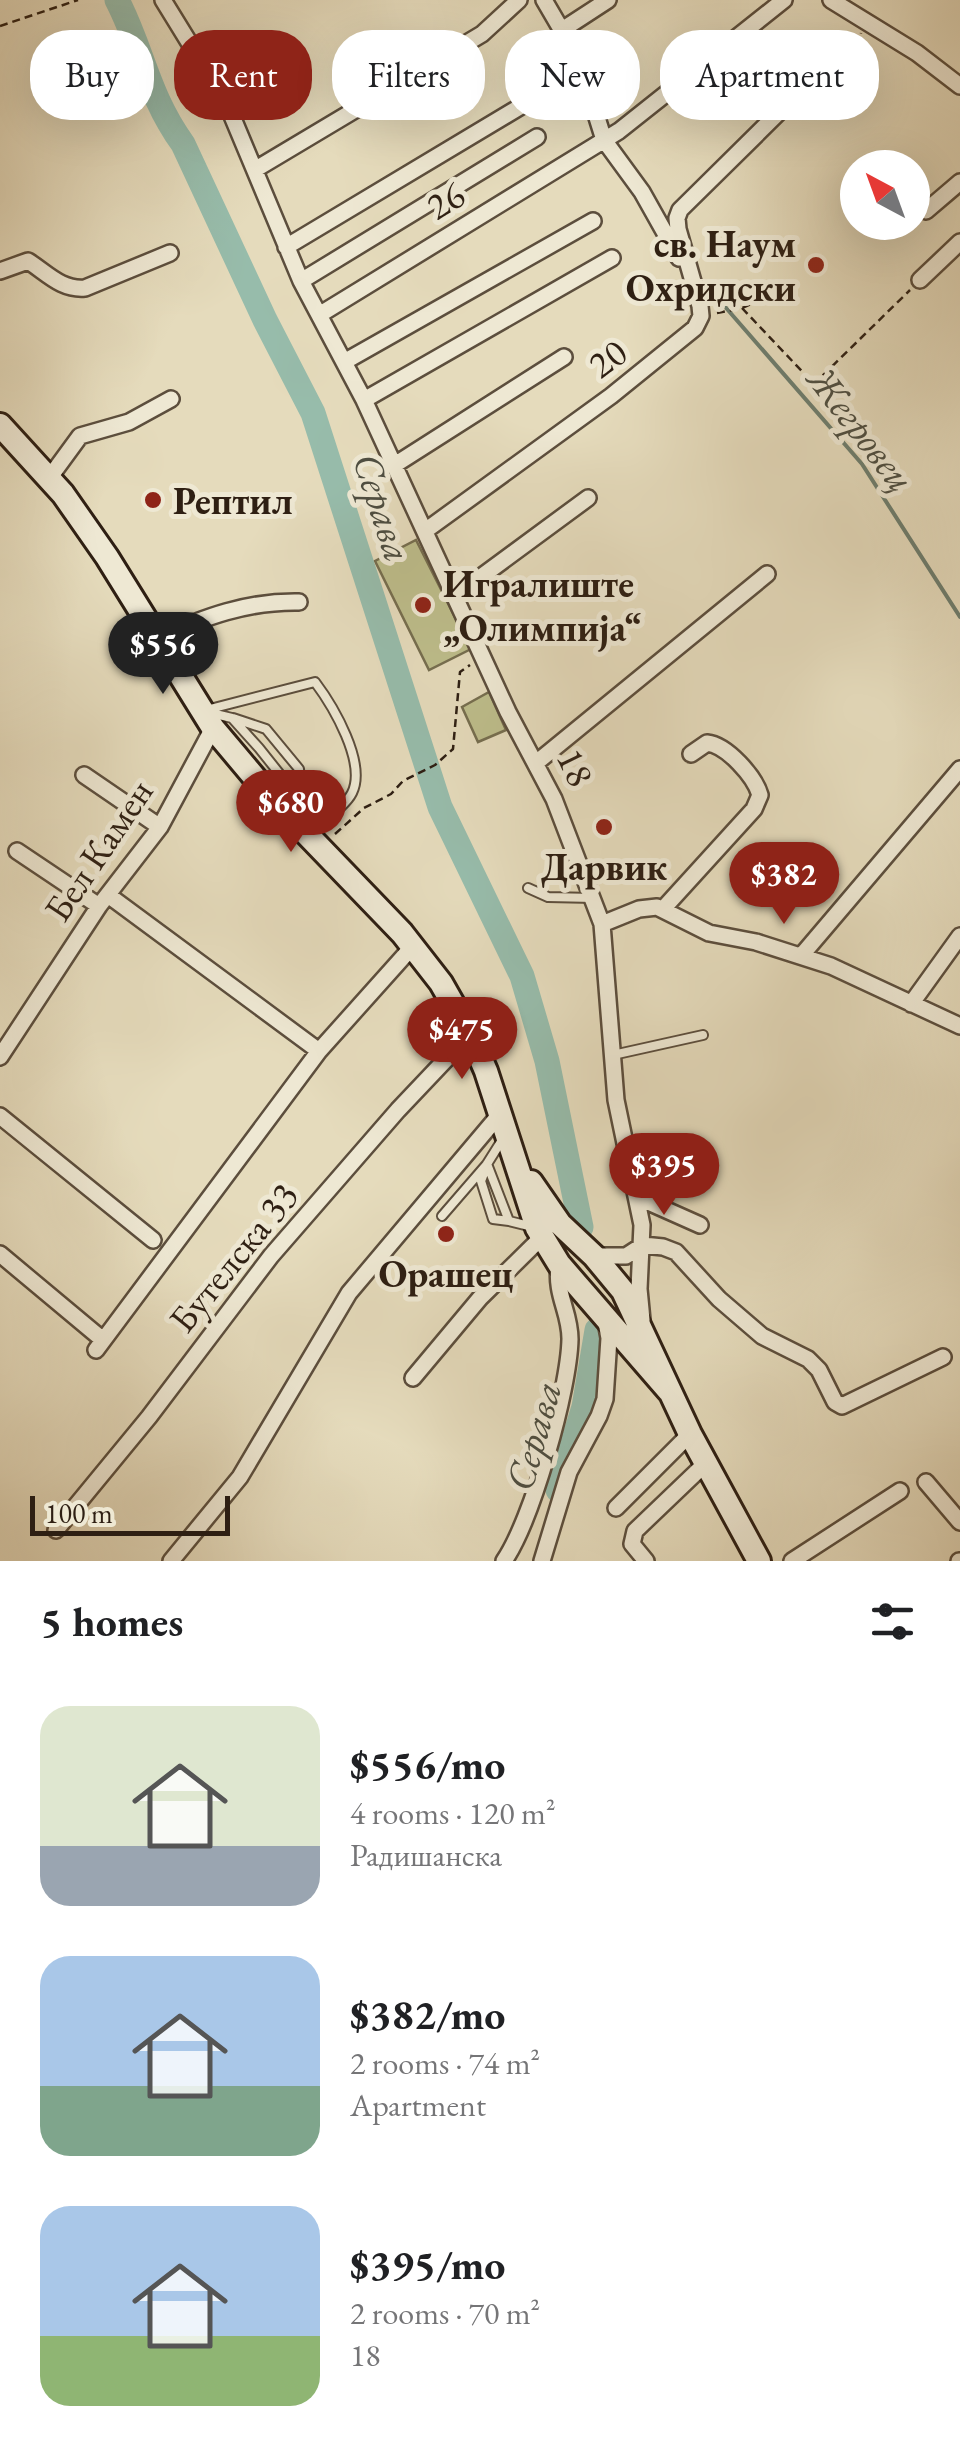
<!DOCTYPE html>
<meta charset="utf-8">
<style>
:root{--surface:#fff;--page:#f6f6f6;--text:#202124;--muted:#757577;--accent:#8f2418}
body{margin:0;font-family:"EB Garamond",serif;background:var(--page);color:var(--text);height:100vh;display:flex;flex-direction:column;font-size:38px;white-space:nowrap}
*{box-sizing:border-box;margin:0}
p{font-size:32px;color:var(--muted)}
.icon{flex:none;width:55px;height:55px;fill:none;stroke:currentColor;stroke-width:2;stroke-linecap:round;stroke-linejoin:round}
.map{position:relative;height:1561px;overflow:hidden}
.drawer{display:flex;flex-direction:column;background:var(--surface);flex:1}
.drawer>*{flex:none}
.banner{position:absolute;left:30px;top:30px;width:900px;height:90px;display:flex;gap:20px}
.needle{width:65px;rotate:319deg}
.fabs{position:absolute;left:840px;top:150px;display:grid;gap:20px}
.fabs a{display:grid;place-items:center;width:90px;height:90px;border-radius:50%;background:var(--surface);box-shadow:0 10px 40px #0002;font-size:50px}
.scale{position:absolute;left:30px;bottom:25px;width:200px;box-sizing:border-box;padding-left:10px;border:5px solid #2e1f13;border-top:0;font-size:28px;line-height:35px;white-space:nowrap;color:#2e1f13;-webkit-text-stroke:8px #eee8d3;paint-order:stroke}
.price{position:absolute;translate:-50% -85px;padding:0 22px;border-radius:35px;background:var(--accent);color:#fff;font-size:32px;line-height:65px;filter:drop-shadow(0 2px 5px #0008)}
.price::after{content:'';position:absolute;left:50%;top:60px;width:30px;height:22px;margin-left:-15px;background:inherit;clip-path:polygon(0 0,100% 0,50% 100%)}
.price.current{background:#222;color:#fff}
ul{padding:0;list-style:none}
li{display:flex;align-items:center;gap:30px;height:250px;padding:0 40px}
li span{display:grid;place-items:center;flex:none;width:280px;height:200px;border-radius:30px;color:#555}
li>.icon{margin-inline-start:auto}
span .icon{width:120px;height:120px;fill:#fffc;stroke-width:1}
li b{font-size:42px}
h2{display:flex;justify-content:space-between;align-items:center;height:120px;padding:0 40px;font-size:42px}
.tag{padding:0 35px;border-radius:40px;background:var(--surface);box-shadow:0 10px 40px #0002;font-size:35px;line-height:90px}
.tag.current{background:var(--accent);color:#fff}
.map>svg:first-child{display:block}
</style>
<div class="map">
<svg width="960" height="1561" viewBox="0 0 960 1561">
<rect width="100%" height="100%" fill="#e5dbbc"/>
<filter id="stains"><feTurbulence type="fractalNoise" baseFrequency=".002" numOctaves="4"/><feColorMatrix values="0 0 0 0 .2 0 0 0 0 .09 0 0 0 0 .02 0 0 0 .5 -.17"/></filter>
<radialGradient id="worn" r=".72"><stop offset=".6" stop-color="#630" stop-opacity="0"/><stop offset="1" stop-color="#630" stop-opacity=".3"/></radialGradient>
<path fill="#bdbd8b" stroke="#766e4f" stroke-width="2.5" d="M 416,540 L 471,649 L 429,670 L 375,561 Z
M 489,692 L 506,730 L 478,742 L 462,707 Z"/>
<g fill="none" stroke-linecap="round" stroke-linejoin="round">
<path stroke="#6d7d6e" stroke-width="4" d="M 707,286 L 862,464 L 960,617"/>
<path stroke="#97bcab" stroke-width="25" d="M 117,0 C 143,50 147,94 183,144 L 265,320 L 313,413 L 440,807 L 522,976 L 547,1061 L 581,1227
M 558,1490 L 584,1407 L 597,1330"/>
<defs>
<path id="lane" d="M 206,710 L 315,682 C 333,706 367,763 352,793 C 345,807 323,820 311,831
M 211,713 L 232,718 L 259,748 L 302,802 L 305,822
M 233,718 L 266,729 L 299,769 L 302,802
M 528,888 L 548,897 L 594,898
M 613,1055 L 703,1035
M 487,1164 L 509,1221 L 533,1227
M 486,1168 L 481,1181 L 493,1219 L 509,1221
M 442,1216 L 487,1164 L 504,1137"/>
<path id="street" d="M 163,0 L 227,104 L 301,281 L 364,400 L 508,712 L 554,799 L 602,924 L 616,1100 L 642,1225 L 639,1289 L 642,1320
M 544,0 L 579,60 L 604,140 L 642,192 L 679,258
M 831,0 L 917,53 L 960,86
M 562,30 L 608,0
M 256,169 L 482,34 L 519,0
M 926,211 L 960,182
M 286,247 L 548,90
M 0,271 L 28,261 C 47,273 61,290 85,288 L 170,253
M 920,280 L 960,242
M 301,281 L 537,137
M 319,315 L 619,131 L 784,0
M 344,362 L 593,221
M 364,400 L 612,258
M 393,466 L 564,357
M 50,477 L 80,436 L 129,422 L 171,399
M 425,531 L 611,396 L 695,328 L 701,316 L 700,306 L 678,229 L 677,218 L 680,210 L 834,58
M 455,596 L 588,498
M 157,638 C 205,617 247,601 299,602
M 536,763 L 767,574
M 84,775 L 160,827
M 17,851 L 99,906
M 108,895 L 319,1051
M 663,909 L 754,809 L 760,795 C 755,777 727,745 707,743 L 691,754
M 602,924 L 639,909 L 657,907 L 709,933 L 756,942 L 831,966 L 960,1026
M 801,956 L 960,769
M 911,1004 L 960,936
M 0,1057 L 99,906 L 160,827 L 213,728
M 0,1116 L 153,1240
M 637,1197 L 700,1225
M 0,1254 L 103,1340
M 594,1256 L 626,1256 L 643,1245 L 663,1247 L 676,1252 L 719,1299 L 762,1336 L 808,1359 L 819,1370 L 835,1402 L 842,1406 L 943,1357
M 96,1350 L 319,1051 L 413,946
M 413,1378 L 480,1298 L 543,1236
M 926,1482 L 960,1522
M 616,1508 L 690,1434
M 56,1530 L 149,1417 L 271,1256 L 398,1110 L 470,1034
M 171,1561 L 240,1477 L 349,1293 L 500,1114
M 504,1561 C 532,1520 569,1390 570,1339 C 570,1311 555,1296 559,1264
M 542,1561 L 569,1472 L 599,1416 L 605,1399 L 609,1338 L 606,1322
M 646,1561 L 632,1544 L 635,1531 L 706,1463
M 792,1561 L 900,1491
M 959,1561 L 960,1561"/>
<path id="secondary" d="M 0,425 L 63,494 L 107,557 L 213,728 L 271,797 L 402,933 L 441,983 L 470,1034 L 486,1071 L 537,1228 L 559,1264 L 669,1391
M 531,1182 L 560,1224 L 594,1256 L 623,1291 L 690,1434 L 759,1561"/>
</defs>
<use href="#lane" stroke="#5c4e3d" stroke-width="12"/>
<use href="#street" stroke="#5c4e3d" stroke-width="20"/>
<use href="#secondary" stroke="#2e1f13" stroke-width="28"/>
<path stroke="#2e1f13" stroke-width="2.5" stroke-dasharray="8 5" stroke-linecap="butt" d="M 0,26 L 78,0
M 849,56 L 859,43 L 861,33
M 742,308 L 814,384 L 910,290
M 717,313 L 742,308 L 793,286
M 335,834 L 364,808 L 391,794 L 403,781 L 435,765 L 453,749 L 460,672 L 470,665"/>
<use href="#lane" stroke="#eee8d3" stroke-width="8"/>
<use href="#street" stroke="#eee8d3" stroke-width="15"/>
<use href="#secondary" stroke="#eee8d3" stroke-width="22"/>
</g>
<g fill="#8f2418" stroke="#eee8d3" stroke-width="4">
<circle cx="816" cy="265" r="10"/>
<circle cx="153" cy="500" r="10"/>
<circle cx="423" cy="605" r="10"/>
<circle cx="604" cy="827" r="10"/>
<circle cx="446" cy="1234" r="10"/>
</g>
<g text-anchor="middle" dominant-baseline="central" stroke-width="10" stroke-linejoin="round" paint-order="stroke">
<g font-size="38" fill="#2e1f13" stroke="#eee8d3">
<text transform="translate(445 200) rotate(-32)">26</text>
<text transform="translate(607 358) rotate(-37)">20</text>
<text transform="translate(576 767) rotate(64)">18</text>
<text transform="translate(98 850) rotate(-56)">Бел Камен</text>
<text transform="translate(233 1257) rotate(-51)">Бутелска 33</text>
</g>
<g font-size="38" font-weight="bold" fill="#2e1f13" stroke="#eee8d3" text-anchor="start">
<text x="796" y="243" text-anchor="end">св. Наум<tspan x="796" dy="44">Охридски</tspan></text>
<text x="173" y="500">Рептил</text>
<text x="443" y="583">Игралиште<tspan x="443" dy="44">„Олимпија“</tspan></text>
<text x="604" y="866" text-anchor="middle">Дарвик</text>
<text x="446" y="1273" text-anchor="middle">Орашец</text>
</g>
<g font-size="40" font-style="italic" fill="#4e4e41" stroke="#eee8d3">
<text transform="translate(862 429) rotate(52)">Жегровец</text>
<text transform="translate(383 507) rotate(72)">Серава</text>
<text transform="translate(533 1436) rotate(-74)">Серава</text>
</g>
</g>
<rect width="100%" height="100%" filter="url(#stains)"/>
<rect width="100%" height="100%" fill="url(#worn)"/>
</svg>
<div class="fabs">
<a><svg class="needle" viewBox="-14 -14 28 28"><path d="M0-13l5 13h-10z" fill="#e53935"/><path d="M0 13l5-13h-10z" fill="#757577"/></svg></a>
</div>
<div class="scale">100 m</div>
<b class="price current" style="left:163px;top:697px">$556</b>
<b class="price" style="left:291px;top:855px">$680</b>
<b class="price" style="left:784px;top:927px">$382</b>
<b class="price" style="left:462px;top:1082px">$475</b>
<b class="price" style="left:664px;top:1218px">$395</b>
<div class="banner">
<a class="tag">Buy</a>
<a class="tag current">Rent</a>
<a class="tag">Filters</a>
<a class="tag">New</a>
<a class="tag">Apartment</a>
</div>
</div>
<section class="drawer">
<h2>5 homes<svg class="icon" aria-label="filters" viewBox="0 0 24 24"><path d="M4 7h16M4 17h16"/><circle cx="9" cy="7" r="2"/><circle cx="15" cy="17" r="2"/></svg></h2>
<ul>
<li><span style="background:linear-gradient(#dfe7d0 70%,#9aa5b1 0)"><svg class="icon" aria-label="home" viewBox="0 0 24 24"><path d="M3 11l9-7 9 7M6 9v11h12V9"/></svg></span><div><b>$556/mo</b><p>4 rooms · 120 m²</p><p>Радишанска</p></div></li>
<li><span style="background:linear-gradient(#a9c7e8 65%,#7fa58c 0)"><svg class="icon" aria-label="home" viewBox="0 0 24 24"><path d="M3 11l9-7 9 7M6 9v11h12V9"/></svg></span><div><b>$382/mo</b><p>2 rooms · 74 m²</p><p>Apartment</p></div></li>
<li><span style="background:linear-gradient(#a9c7e8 65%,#8fb573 0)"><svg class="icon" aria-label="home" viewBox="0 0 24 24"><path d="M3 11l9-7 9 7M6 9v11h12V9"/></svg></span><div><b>$395/mo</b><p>2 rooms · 70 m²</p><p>18</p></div></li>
</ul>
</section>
